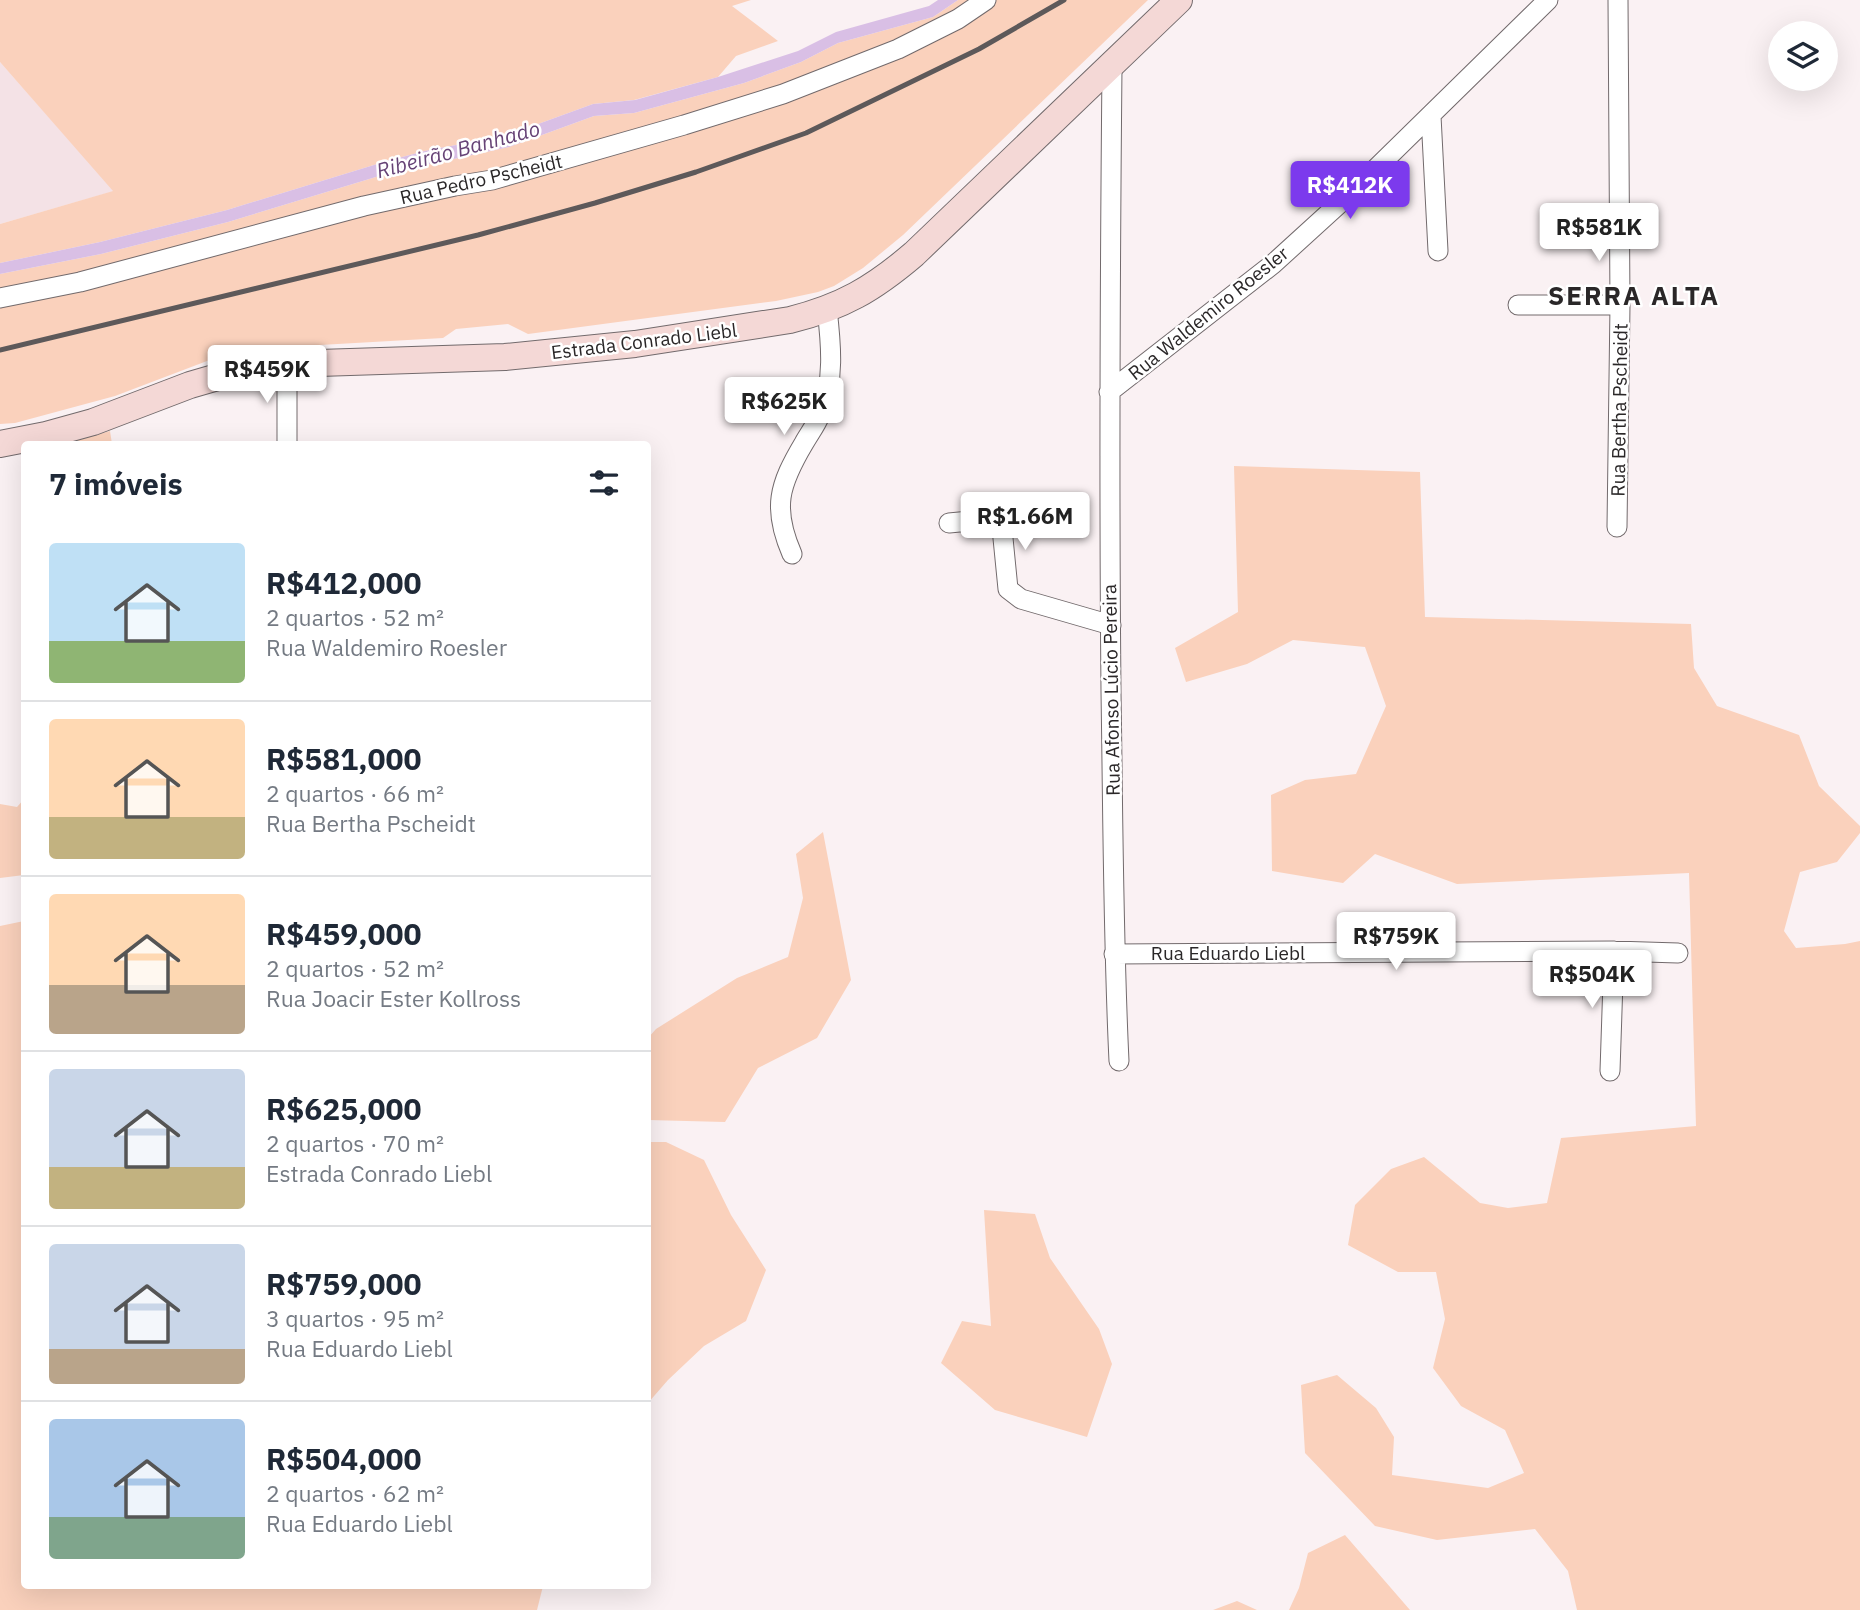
<!DOCTYPE html>
<html lang="pt">
<meta charset="utf-8">
<style>
:root{--surface:#fff;--page:#f6f6f7;--text:#1f2937;--muted:#747a83;--line:#e0e1e3;--accent:#7c3aed}
body{margin:0;font-family:"IBM Plex Sans",sans-serif;background:var(--page);color:var(--text);height:100vh;display:flex;flex-direction:column;font-size:26px;white-space:nowrap}
*{box-sizing:border-box;margin:0}
p{font-size:23px;color:var(--muted)}
.icon{flex:none;width:38px;height:38px;fill:none;stroke:currentColor;stroke-width:2;stroke-linecap:round;stroke-linejoin:round}
.map{position:relative;flex:1;overflow:hidden}
.sheet{position:absolute;left:21px;top:441px;width:630px;height:1148px;display:flex;flex-direction:column;background:var(--surface);border-radius:7px;box-shadow:0 7px 28px #0002}
.sheet>*{flex:none}
.buttons{position:absolute;left:1768px;top:21px;display:grid;gap:14px}
.buttons a{display:grid;place-items:center;width:70px;height:70px;border-radius:50%;background:var(--surface);box-shadow:0 7px 28px #0002;font-size:35px}
.price{position:absolute;translate:-50% -60px;padding:0 16px;border-radius:7px;background:#fff;color:#222;font-size:23px;line-height:46px;filter:drop-shadow(0 2px 4px #0008)}
.price::after{content:'';position:absolute;left:50%;top:42px;width:21px;height:16px;margin-left:-10px;background:inherit;clip-path:polygon(0 0,100% 0,50% 100%)}
.price.selected{background:var(--accent);color:#fff}
ul{padding:0;list-style:none}
li{display:flex;align-items:center;gap:21px;height:175px;padding:0 28px}
li+li{border-top:2px solid var(--line)}
li span{display:grid;place-items:center;flex:none;width:196px;height:140px;border-radius:7px;color:#555}
li>.icon{margin-inline-start:auto}
span .icon{width:84px;height:84px;fill:#fffc;stroke-width:1}
li b{font-size:30px}
h2{display:flex;justify-content:space-between;align-items:center;height:84px;padding:0 28px;font-size:30px}
.map>svg:first-child{display:block}
</style>
<div class="map">
<svg width="1860" height="1610" viewBox="0 0 1860 1610">
<rect width="100%" height="100%" fill="#faf1f3"/>
<path fill="#f4e2e6" d="M 0,62 L 114,191 L 0,224 Z"/>
<path fill="#fad1bc" d="M 0,0 L 751,0 L 732,6 L 778,41 L 736,56 L 718,77 L 634,100 L 593,104 L 508,135 L 425,151 L 387,161 L 227,210 L 100,242 L 0,263 L 0,224 L 113,191 L 0,62 Z
M 958,0 L 1148,0 L 903,235 L 863,268 L 834,286 L 818,292 L 776,301 L 528,334 L 508,324 L 456,329 L 443,338 L 285,347 L 241,353 L 207,361 L 115,396 L 15,423 L 0,424 L 0,274 L 101,254 L 228,222 L 389,173 L 509,147 L 594,116 L 634,113 L 744,83 L 801,62 L 838,43 L 933,17 Z
M 110,431 L 112,444 L 62,444 Z
M 1234,466 L 1420,472 L 1425,617 L 1691,624 L 1694,668 L 1717,706 L 1799,735 L 1819,786 L 1860,826 L 1860,833 L 1837,862 L 1800,872 L 1784,931 L 1796,948 L 1845,944 L 1860,941 L 1860,1610 L 1577,1610 L 1568,1571 L 1535,1529 L 1437,1540 L 1375,1526 L 1305,1453 L 1301,1385 L 1337,1375 L 1376,1408 L 1394,1437 L 1392,1475 L 1488,1488 L 1524,1473 L 1505,1430 L 1461,1406 L 1433,1368 L 1445,1319 L 1436,1272 L 1398,1272 L 1348,1245 L 1355,1205 L 1391,1169 L 1424,1157 L 1480,1203 L 1508,1208 L 1547,1203 L 1561,1138 L 1696,1126 L 1689,873 L 1457,884 L 1375,854 L 1343,883 L 1272,871 L 1271,795 L 1305,780 L 1356,774 L 1386,706 L 1365,647 L 1293,640 L 1247,664 L 1186,682 L 1175,648 L 1238,612 Z
M 24,799 L 24,875 L 0,878 L 0,804 L 17,807 Z
M 823,832 L 851,980 L 817,1038 L 758,1068 L 725,1122 L 648,1120 L 648,1038 L 656,1029 L 737,978 L 788,957 L 803,898 L 796,854 Z
M 24,921 L 24,1586 L 543,1586 L 537,1610 L 0,1610 L 0,926 Z
M 648,1142 L 666,1142 L 704,1160 L 731,1215 L 766,1270 L 746,1321 L 704,1346 L 668,1380 L 648,1403 Z
M 984,1210 L 1035,1214 L 1050,1258 L 1099,1329 L 1112,1364 L 1087,1437 L 995,1410 L 941,1363 L 962,1321 L 991,1326 Z
M 1345,1535 L 1410,1610 L 1289,1610 L 1299,1588 L 1308,1553 Z
M 1237,1601 L 1257,1610 L 1213,1610 Z"/>
<path fill="#d9bfe5" d="M 938,0 L 958,0 L 933,17 L 838,43 L 801,62 L 744,83 L 634,113 L 594,116 L 509,147 L 389,173 L 228,222 L 101,254 L 0,274 L 0,263 L 100,242 L 227,210 L 387,161 L 425,151 L 508,135 L 593,104 L 635,100 L 718,77 L 798,51 L 836,32 L 929,6 Z"/>
<g fill="none" stroke-linecap="round" stroke-linejoin="round">
<defs>
<path id="minor" d="M 1112,67 C 1110,275 1109,483 1111,691 C 1113,815 1113,938 1119,1061
M 1431,116 L 1438,251
M 0,298 L 80,282 L 364,206 L 455,186 L 492,180 L 684,125 L 783,94 L 898,49 L 958,19 L 986,0
M 1518,305 L 1620,305
M 287,365 L 287,444
M 1109,392 L 1273,264 L 1351,193 L 1548,0
M 949,523 L 1001,518 L 1008,589 L 1021,599 L 1111,625
M 1617,527 L 1620,305 L 1618,0
M 792,554 C 772,508 779,485 804,443 C 809,434 816,425 820,415 C 835,383 831,343 827,309
M 1114,954 L 1614,951 L 1678,953
M 1610,1071 L 1614,951"/>
<path id="secondary" d="M 0,444 L 46,435 L 93,422 L 190,385 L 221,376 L 249,370 L 319,363 L 505,357 L 635,344 L 790,320 C 842,307 873,289 914,254 L 1179,0"/>
</defs>
<use href="#minor" stroke="#726a6c" stroke-width="21"/>
<use href="#secondary" stroke="#726a6c" stroke-width="28"/>
<use href="#minor" stroke="#fff" stroke-width="19"/>
<use href="#secondary" stroke="#f4d8d6" stroke-width="26"/>
<path stroke="#5d595a" stroke-width="5" d="M 0,350 L 478,235 L 595,203 L 696,172 L 806,133 L 979,49 L 1064,0"/>
</g>
<g text-anchor="middle" dominant-baseline="central" stroke-width="5" stroke-linejoin="round" paint-order="stroke">
<g font-size="19" fill="#2a2728" stroke="#fff">
<text transform="translate(481 179) rotate(-13)">Rua Pedro Pscheidt</text>
<text transform="translate(1208 313) rotate(-39)">Rua Waldemiro Roesler</text>
<text transform="translate(644 341) rotate(-7)">Estrada Conrado Liebl</text>
<text transform="translate(1619 410) rotate(-89)">Rua Bertha Pscheidt</text>
<text transform="translate(1111 690) rotate(-91)">Rua Afonso Lúcio Pereira</text>
<text x="1228" y="953">Rua Eduardo Liebl</text>
</g>
<g font-size="21" font-style="italic" fill="#664376" stroke="#fff">
<text transform="translate(458 149) rotate(-15)">Ribeirão Banhado</text>
</g>
<g font-size="26" font-weight="bold" letter-spacing="2" fill="#2a2728" stroke="#fff">
<text x="1634" y="295">SERRA ALTA</text>
</g>
</g>
</svg>
<div class="buttons">
<a><svg class="icon" aria-label="layers" viewBox="0 0 24 24"><path d="M12 4l9 5-9 5-9-5zM3 14l9 5 9-5"/></svg></a>
</div>
<b class="price selected" style="left:1350px;top:221px">R$412K</b>
<b class="price" style="left:1599px;top:263px">R$581K</b>
<b class="price" style="left:267px;top:405px">R$459K</b>
<b class="price" style="left:784px;top:437px">R$625K</b>
<b class="price" style="left:1025px;top:552px">R$1.66M</b>
<b class="price" style="left:1396px;top:972px">R$759K</b>
<b class="price" style="left:1592px;top:1010px">R$504K</b>
<section class="sheet">
<h2>7 imóveis<svg class="icon" aria-label="filters" viewBox="0 0 24 24"><path d="M4 7h16M4 17h16"/><circle cx="9" cy="7" r="2"/><circle cx="15" cy="17" r="2"/></svg></h2>
<ul>
<li><span style="background:linear-gradient(#bfe0f5 70%,#8fb573 0)"><svg class="icon" aria-label="home" viewBox="0 0 24 24"><path d="M3 11l9-7 9 7M6 9v11h12V9"/></svg></span><div><b>R$412,000</b><p>2 quartos · 52 m²</p><p>Rua Waldemiro Roesler</p></div></li>
<li><span style="background:linear-gradient(#ffd9b3 70%,#c2b280 0)"><svg class="icon" aria-label="home" viewBox="0 0 24 24"><path d="M3 11l9-7 9 7M6 9v11h12V9"/></svg></span><div><b>R$581,000</b><p>2 quartos · 66 m²</p><p>Rua Bertha Pscheidt</p></div></li>
<li><span style="background:linear-gradient(#ffd9b3 65%,#b9a48a 0)"><svg class="icon" aria-label="home" viewBox="0 0 24 24"><path d="M3 11l9-7 9 7M6 9v11h12V9"/></svg></span><div><b>R$459,000</b><p>2 quartos · 52 m²</p><p>Rua Joacir Ester Kollross</p></div></li>
<li><span style="background:linear-gradient(#c9d6e8 70%,#c2b280 0)"><svg class="icon" aria-label="home" viewBox="0 0 24 24"><path d="M3 11l9-7 9 7M6 9v11h12V9"/></svg></span><div><b>R$625,000</b><p>2 quartos · 70 m²</p><p>Estrada Conrado Liebl</p></div></li>
<li><span style="background:linear-gradient(#c9d6e8 75%,#b9a48a 0)"><svg class="icon" aria-label="home" viewBox="0 0 24 24"><path d="M3 11l9-7 9 7M6 9v11h12V9"/></svg></span><div><b>R$759,000</b><p>3 quartos · 95 m²</p><p>Rua Eduardo Liebl</p></div></li>
<li><span style="background:linear-gradient(#a9c7e8 70%,#7fa58c 0)"><svg class="icon" aria-label="home" viewBox="0 0 24 24"><path d="M3 11l9-7 9 7M6 9v11h12V9"/></svg></span><div><b>R$504,000</b><p>2 quartos · 62 m²</p><p>Rua Eduardo Liebl</p></div></li>
</ul>
</section>
</div>
